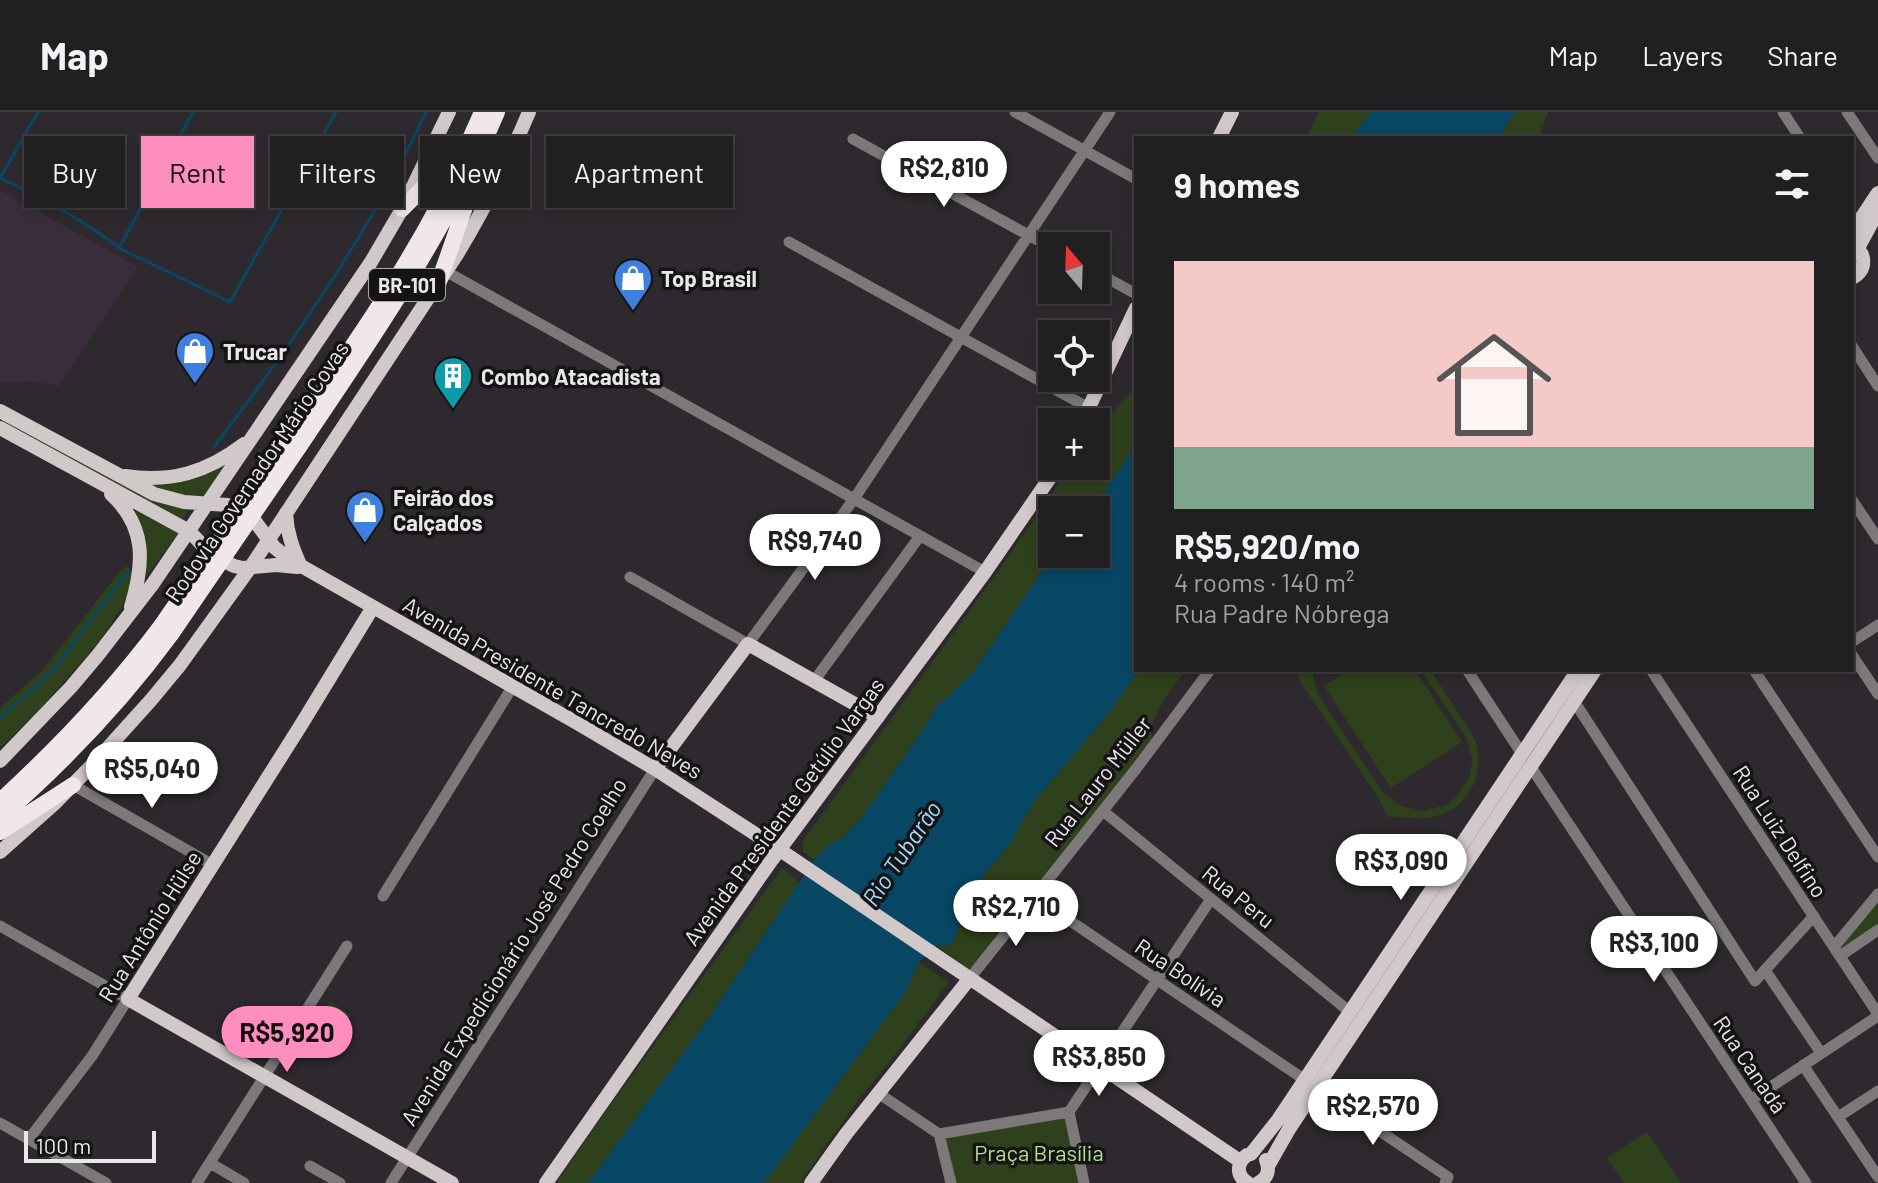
<!DOCTYPE html>
<meta charset="utf-8">
<style>
:root{--surface:#221f22;--page:#2e2c2f;--text:#f1f3f6;--muted:#a2a2a5;--line:#3f3d40;--accent:#fe8ebd}
body{margin:0;font-family:Barlow,sans-serif;background:var(--page);color:var(--text);height:100vh;display:flex;flex-direction:column;font-size:30px;white-space:nowrap}
*{box-sizing:border-box;margin:0}
p{font-size:26px;color:var(--muted)}
.icon{flex:none;width:44px;height:44px;fill:none;stroke:currentColor;stroke-width:2;stroke-linecap:round;stroke-linejoin:round}
.map{position:relative;flex:1;overflow:hidden}
.panel{position:absolute;left:1134px;top:24px;width:720px;height:536px;display:flex;flex-direction:column;background:var(--surface);border-radius:0px;box-shadow:0 4px 12px #0003,0 0 0 2px var(--line)}
.panel>*{flex:none}
.banner{position:absolute;left:24px;top:24px;width:760px;height:72px;display:flex;gap:16px}
.needle{width:52px;rotate:341deg}
.controls{position:absolute;left:1038px;top:120px;display:grid;gap:16px}
.controls a{display:grid;place-items:center;width:72px;height:72px;border-radius:0px;background:var(--surface);box-shadow:0 4px 12px #0003,0 0 0 2px var(--line);font-size:40px}
.scale{position:absolute;left:24px;bottom:20px;width:132px;box-sizing:border-box;padding-left:8px;border:4px solid #eae7ea;border-top:0;font-size:22px;line-height:28px;white-space:nowrap;color:#eae7ea;-webkit-text-stroke:6px #151315;paint-order:stroke}
.price{position:absolute;translate:-50% -68px;padding:0 18px;border-radius:28px;background:#fff;color:#222;font-size:26px;line-height:52px;filter:drop-shadow(0 2px 4px #0008)}
.price::after{content:'';position:absolute;left:50%;top:48px;width:24px;height:18px;margin-left:-12px;background:inherit;clip-path:polygon(0 0,100% 0,50% 100%)}
.price.selected{background:var(--accent);color:#111}
ul{padding:0;list-style:none}
li{display:grid;align-content:center;gap:16px;height:424px;padding:0 40px}
li+li{border-top:2px solid var(--line)}
li span{display:grid;place-items:center;height:248px;border-radius:0px;color:#555}
li>.icon{margin-inline-start:auto}
span .icon{width:144px;height:144px;fill:#fffc;stroke-width:1}
li b{font-size:34px}
h2{display:flex;justify-content:space-between;align-items:center;height:96px;padding:0 40px;font-size:34px}
.pill{padding:0 28px;border-radius:0px;background:var(--surface);box-shadow:0 4px 12px #0003,0 0 0 2px var(--line);font-size:28px;line-height:72px}
.pill.selected{background:var(--accent);color:#111}
header{display:flex;align-items:center;gap:48px;box-sizing:border-box;height:112px;padding:0 40px;background:var(--surface);border-bottom:2px solid var(--line)}
header strong{font-size:38px}
nav{display:flex;gap:44px;margin-inline-start:auto;font-size:28px}
.map>svg:first-child{display:block}
</style>
<header>
<strong>Map</strong>
<nav><a>Map</a><a>Layers</a><a>Share</a></nav>
</header>
<div class="map">
<svg width="1878" height="1071" viewBox="0 0 1878 1071">
<rect width="100%" height="100%" fill="#2e292e"/>
<path fill="#392d3c" d="M 0,78 L 138,155 L 59,274 L 33,269 L 0,271 Z"/>
<path fill="#2f411c" d="M 1319,0 L 1372,0 L 1350,26 L 1306,26 Z
M 1515,0 L 1548,0 L 1539,26 L 1498,26 Z
M 1136,274 L 1136,333 L 1097,391 L 1090,398 L 1052,398 L 1052,442 L 1054,442 L 973,560 L 935,596 L 930,607 L 860,708 L 843,726 L 832,732 L 814,748 L 803,739 L 802,730 L 1002,454 L 1071,354 L 1096,354 L 1096,321 Z
M 0,306 L 139,382 L 165,390 L 191,394 L 181,410 L 0,311 Z
M 233,345 L 207,384 L 184,386 L 146,371 Z
M 131,390 L 180,419 L 144,467 C 149,436 144,419 131,390 Z
M 125,453 L 134,464 L 130,481 L 102,526 L 43,594 L 0,636 L 0,596 L 42,559 Z
M 1139,558 L 1185,558 C 1173,576 1147,606 1152,627 L 1101,696 L 971,856 L 968,857 L 937,834 L 952,832 L 956,824 L 963,798 L 974,775 L 1012,729 L 1032,692 L 1108,602 Z
M 1304,558 L 1312,558 L 1317,581 L 1382,679 L 1401,694 L 1423,699 L 1446,693 L 1458,683 L 1470,664 L 1472,649 L 1467,626 L 1421,558 L 1430,558 L 1473,623 C 1488,657 1471,698 1432,705 C 1418,708 1403,704 1388,705 L 1377,684 L 1297,565 Z
M 1349,558 L 1415,558 L 1462,630 L 1391,676 L 1324,574 Z
M 782,756 L 801,771 L 764,822 L 708,907 L 588,1071 L 556,1071 L 608,996 Z
M 1878,786 L 1878,816 L 1841,841 L 1838,835 Z
M 919,850 L 949,870 L 889,951 L 858,988 L 800,1071 L 764,1071 L 906,879 Z
M 330,889 L 351,903 L 332,937 L 311,923 Z
M 1065,1004 L 1080,1071 L 955,1071 L 943,1025 Z
M 1647,1020 L 1681,1071 L 1624,1071 L 1607,1046 Z"/>
<path fill="#074763" d="M 1372,0 L 1515,0 L 1498,26 L 1350,26 Z
M 1136,333 L 1136,558 L 1139,558 L 1108,602 L 1032,692 L 1012,729 L 974,775 L 963,798 L 956,824 L 951,832 L 937,834 L 919,850 L 906,879 L 764,1071 L 588,1071 L 708,907 L 814,748 L 832,731 L 843,726 L 860,708 L 930,607 L 935,596 L 973,560 L 1054,442 L 1096,442 L 1096,398 L 1090,398 L 1097,391 Z"/>
<g fill="none" stroke-linecap="round" stroke-linejoin="round">
<path stroke="#074763" stroke-width="3" d="M 0,66 C 31,80 60,95 88,114 C 99,122 110,127 119,136 L 230,190 L 336,0
M 0,66 L 38,0
M 119,136 L 193,0
M 214,335 C 294,229 370,120 426,0
M 0,606 L 53,558 L 129,458"/>
<path stroke="#7d797a" stroke-width="11" d="M 1015,0 L 1136,67
M 1783,0 L 1800,26
M 1847,0 L 1878,46
M 853,27 L 1052,136
M 789,130 L 1089,296
M 447,160 L 985,460
M 1096,160 L 1136,182
M 1852,234 L 1878,274
M 1852,388 L 1878,427
M 630,465 L 748,532 L 854,387 L 1110,0
M 1852,530 L 1878,513
M 1852,543 L 1878,582
M 1467,558 L 1522,642
M 1651,558 L 1878,902
M 1754,558 L 1878,745
M 814,569 L 920,424
M 1574,589 L 1755,869 L 1814,804
M 1531,655 L 1806,1071
M 73,673 L 213,753
M 1103,699 L 1350,900
M 383,784 L 513,574
M 1035,785 L 1305,968
M 0,814 L 128,887 L 92,944 L 29,1027
M 1834,835 L 1878,782
M 1840,844 L 1878,818
M 1765,858 L 1821,941
M 970,866 L 1136,657 L 1210,558
M 1803,953 L 1878,1065
M 1316,976 L 1448,1065 L 1445,1071
M 878,981 L 939,1022
M 1751,988 L 1878,904
M 1069,1000 L 1211,787
M 1069,1000 L 1084,1071
M 1838,1005 L 1878,979
M 0,1011 L 106,1071
M 939,1022 L 1069,1000
M 939,1022 L 951,1071
M 210,1051 L 244,1071
M 310,1054 L 340,1071
M 197,1071 L 347,834
M 391,1071 L 655,657"/>
<path stroke="#d0c8c9" stroke-width="14" d="M 1219,26 L 1232,0
M 1852,120 L 1878,81
M 1852,133 C 1867,141 1867,158 1852,166
M 1858,136 L 1877,101
M 0,299 L 154,382 L 184,390 L 227,393 L 244,400 L 254,408 L 274,435 L 289,447 L 577,611 L 655,657 L 780,738 L 1240,1049
M 1082,310 L 1136,196
M 0,316 L 189,419 L 212,443 L 234,454 L 243,456 L 276,453 L 297,455
M 125,364 C 172,371 207,360 244,332
M 111,382 C 147,415 144,452 131,495
M 286,401 C 287,422 293,437 301,455
M 373,495 L 301,613 L 128,887 L 452,1071
M 0,649 L 71,575 L 98,543 L 152,473 L 371,150 L 402,97 L 449,0
M 655,657 L 748,532 L 878,605
M 0,740 L 54,692 L 96,649 L 151,588 L 180,553 L 250,456 L 456,144 C 484,98 508,50 529,0
M 1251,1042 L 1278,1008 L 1578,558
M 1247,1043 C 1236,1051 1236,1064 1248,1071
M 1268,1054 L 1289,1017 L 1595,558
M 546,1071 L 771,749 L 985,460 L 1058,354
M 811,1071 L 846,1022 L 970,866
M 1258,1071 C 1268,1066 1270,1058 1266,1048"/>
<path stroke="#f1e7e8" stroke-width="16" d="M 402,97 L 448,51 L 459,36
M 437,175 L 472,75
M 289,328 C 332,263 378,200 417,132 C 442,90 462,45 482,0
M 299,335 C 372,227 446,120 497,0
M 0,689 C 58,636 113,578 161,514
M 0,706 C 63,651 123,588 172,521
M 0,720 L 73,673"/>
<path stroke="#f1e7e8" stroke-width="16" d="M 161,514 L 289,328
M 172,521 L 299,335"/>
</g>
<defs>
<symbol id="shop-pin" viewBox="-11 -11 22 30"><path d="M0 17L-7.5 6A9.5 9.5 0 1 1 7.5 6Z" fill="#3f7fe0" stroke="#151315"/><path d="M-5-2.5h2.3a2.7 3.5 0 0 1 5.4 0H5L5.5 6h-11ZM-1.5-2.5h3a1.5 2.3 0 0 0-3 0Z" fill="#fff"/></symbol>
<symbol id="building-pin" viewBox="-11 -11 22 30"><path d="M0 17L-7.5 6A9.5 9.5 0 1 1 7.5 6Z" fill="#0f9aa8" stroke="#151315"/><path d="M-4-6H4V6H1V3H-1V6H-4ZM-2.5-4.3h1.7v1.8h-1.7ZM.8-4.3h1.7v1.8H.8ZM-2.5-1h1.7V.8h-1.7ZM.8-1h1.7V.8H.8Z" fill="#fff"/></symbol>
</defs>
<g fill-rule="evenodd">
<use href="#shop-pin" x="611" y="144" width="44" height="60"/>
<use href="#shop-pin" x="173" y="217" width="44" height="60"/>
<use href="#building-pin" x="431" y="242" width="44" height="60"/>
<use href="#shop-pin" x="343" y="376" width="44" height="60"/>
</g>
<g text-anchor="middle" dominant-baseline="central" stroke-width="7" stroke-linejoin="round" paint-order="stroke">
<rect fill="#151315" stroke="#aaa7aa" stroke-width="2" x="369" y="157" width="76" height="32" rx="6"/>
<g font-size="20" font-weight="bold" fill="#eae7ea">
<text x="407" y="173">BR-101</text>
</g>
<g font-size="22" font-weight="bold" fill="#eae7ea" stroke="#151315" text-anchor="start">
<text x="661" y="166">Top Brasil</text>
<text x="223" y="239">Trucar</text>
<text x="481" y="264">Combo Atacadista</text>
<text x="393" y="385">Feirão dos<tspan x="393" dy="25">Calçados</tspan></text>
</g>
<g font-size="22" fill="#eae7ea" stroke="#151315">
<text transform="translate(256 359) rotate(-56)">Rodovia Governador Mário Covas</text>
<text transform="translate(553 575) rotate(30)">Avenida Presidente Tancredo Neves</text>
<text transform="translate(1097 669) rotate(-52)">Rua Lauro Müller</text>
<text transform="translate(783 699) rotate(-54)">Avenida Presidente Getúlio Vargas</text>
<text transform="translate(1781 719) rotate(57)">Rua Luiz Delfino</text>
<text transform="translate(1239 784) rotate(39)">Rua Peru</text>
<text transform="translate(149 814) rotate(-58)">Rua Antônio Hülse</text>
<text transform="translate(513 839) rotate(-58)">Avenida Expedicionário José Pedro Coelho</text>
<text transform="translate(1181 860) rotate(34)">Rua Bolívia</text>
<text transform="translate(1751 952) rotate(56)">Rua Canadá</text>
</g>
<g font-size="22" fill="#b4e087" stroke="#151315">
<text x="1039" y="1040">Praça Brasília</text>
</g>
<g font-size="24" font-style="italic" fill="#a1dafb" stroke="#151315">
<text transform="translate(901 741) rotate(-56)">Rio Tubarão</text>
</g>
</g>
</svg>
<div class="controls">
<a><svg class="needle" viewBox="-14 -14 28 28"><path d="M0-13l5 13h-10z" fill="#e53935"/><path d="M0 13l5-13h-10z" fill="#a2a2a5"/></svg></a>
<a><svg class="icon" aria-label="locate" viewBox="0 0 24 24"><circle cx="12" cy="12" r="6"/><path d="M12 2v4M12 18v4M2 12h4M18 12h4"/></svg></a>
<a>+</a>
<a>−</a>
</div>
<div class="scale">100 m</div>
<b class="price" style="left:944px;top:97px">R$2,810</b>
<b class="price" style="left:815px;top:470px">R$9,740</b>
<b class="price" style="left:152px;top:698px">R$5,040</b>
<b class="price" style="left:1401px;top:790px">R$3,090</b>
<b class="price" style="left:1016px;top:836px">R$2,710</b>
<b class="price" style="left:1654px;top:872px">R$3,100</b>
<b class="price selected" style="left:287px;top:962px">R$5,920</b>
<b class="price" style="left:1099px;top:986px">R$3,850</b>
<b class="price" style="left:1373px;top:1035px">R$2,570</b>
<div class="banner">
<a class="pill">Buy</a>
<a class="pill selected">Rent</a>
<a class="pill">Filters</a>
<a class="pill">New</a>
<a class="pill">Apartment</a>
</div>
<section class="panel">
<h2>9 homes<svg class="icon" aria-label="filters" viewBox="0 0 24 24"><path d="M4 7h16M4 17h16"/><circle cx="9" cy="7" r="2"/><circle cx="15" cy="17" r="2"/></svg></h2>
<ul>
<li><span style="background:linear-gradient(#f6c9c9 75%,#7fa58c 0)"><svg class="icon" aria-label="home" viewBox="0 0 24 24"><path d="M3 11l9-7 9 7M6 9v11h12V9"/></svg></span><div><b>R$5,920/mo</b><p>4 rooms · 140 m²</p><p>Rua Padre Nóbrega</p></div></li>
</ul>
</section>
</div>
